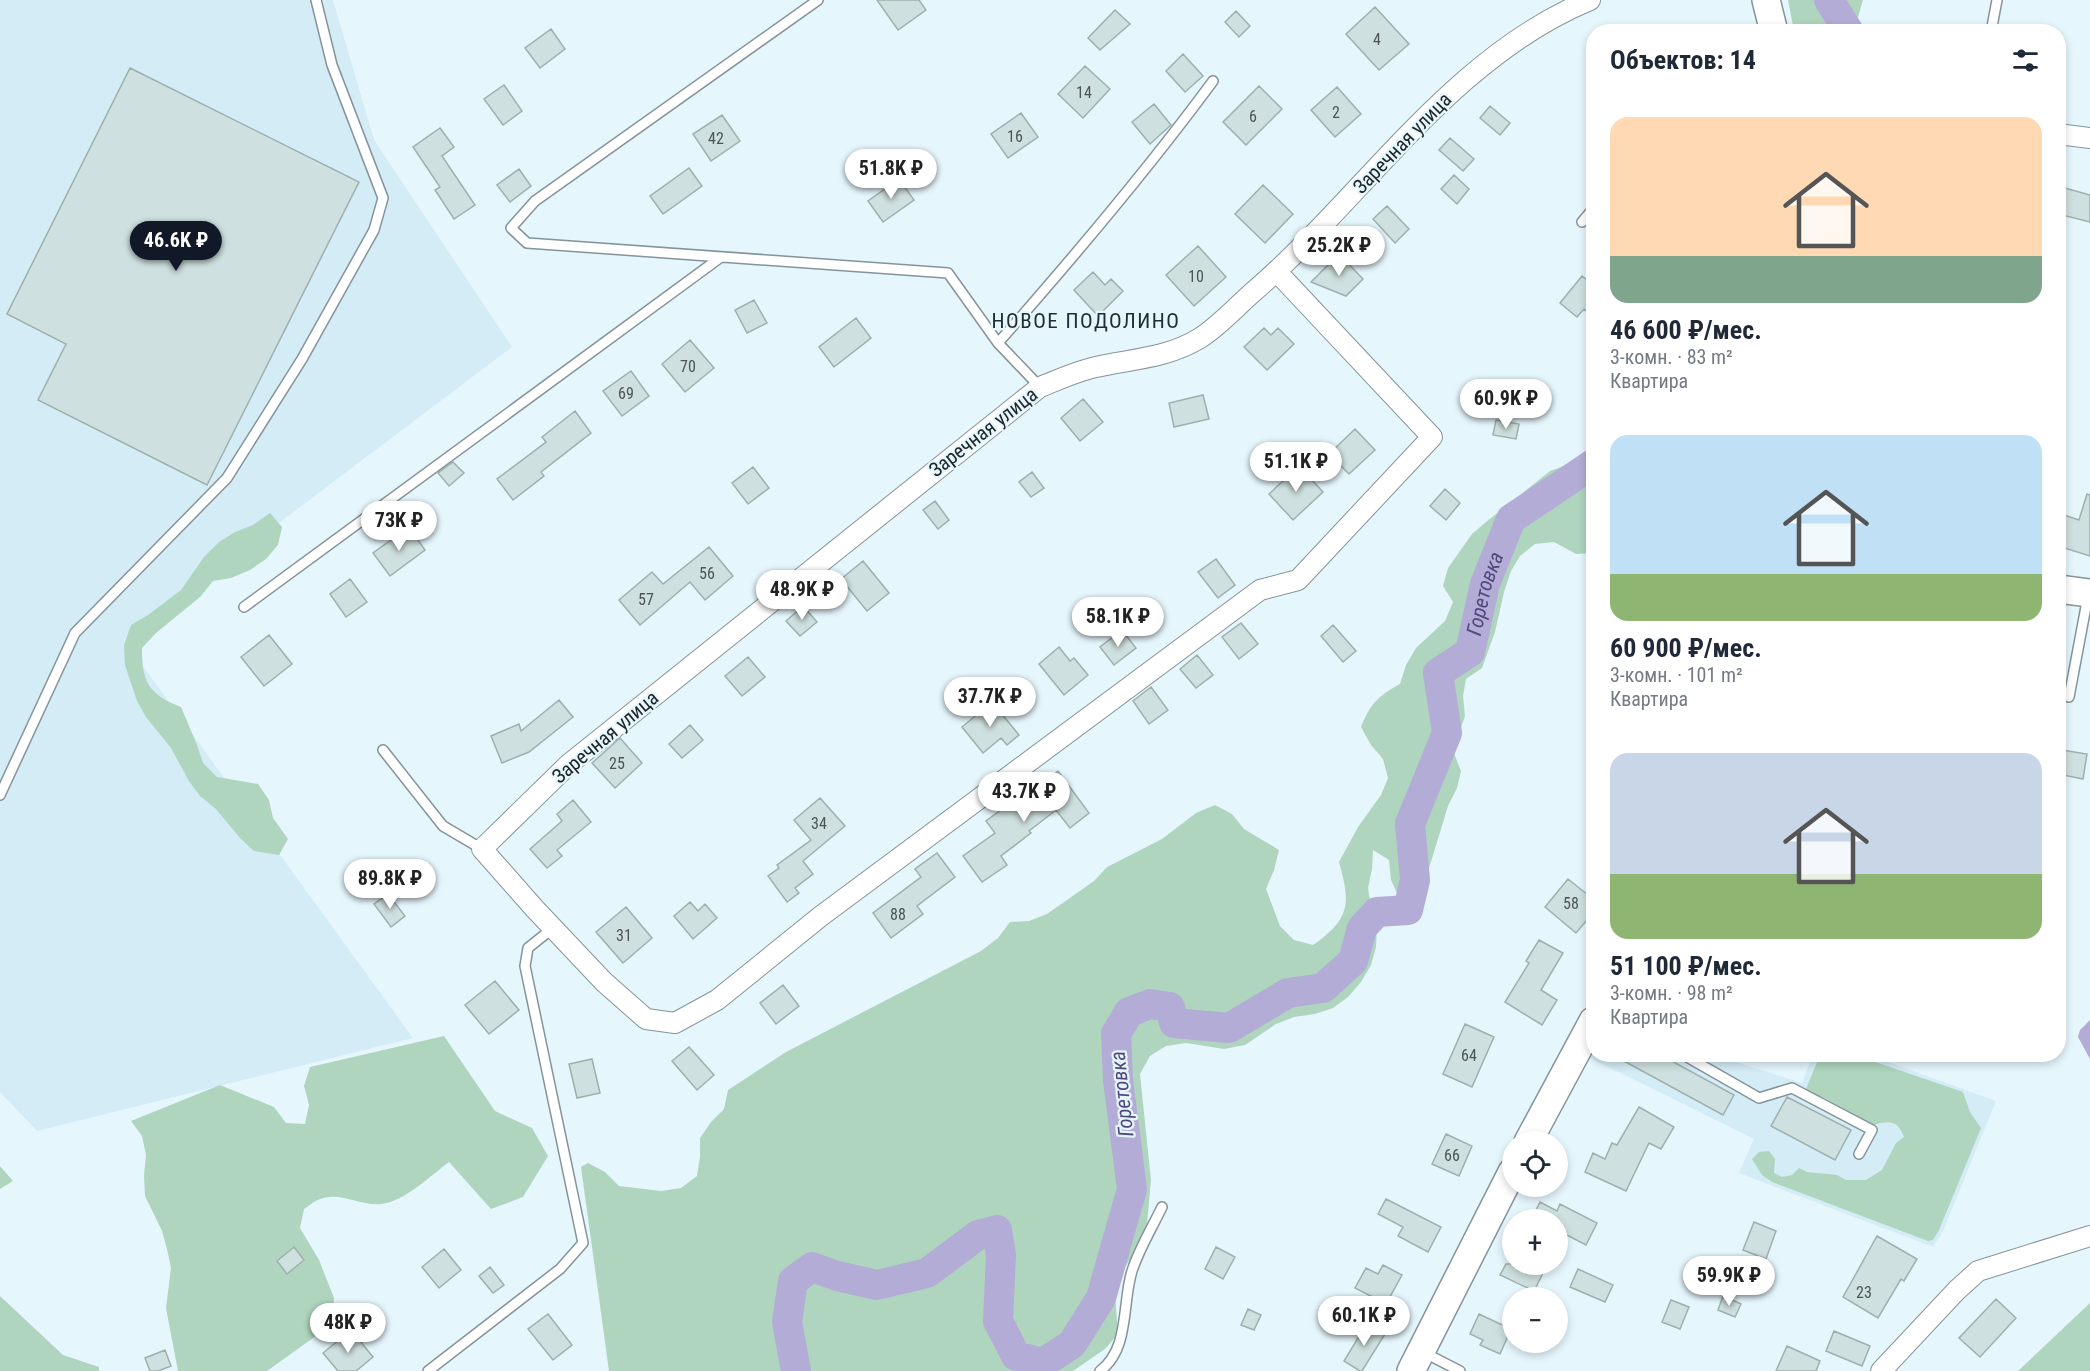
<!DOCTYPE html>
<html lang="ru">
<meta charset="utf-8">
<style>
:root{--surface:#fff;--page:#f2f2f3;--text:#1f2937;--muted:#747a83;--accent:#111827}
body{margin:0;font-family:"Roboto Condensed",sans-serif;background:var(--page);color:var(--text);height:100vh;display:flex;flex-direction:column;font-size:22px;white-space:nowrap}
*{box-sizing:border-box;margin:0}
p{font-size:20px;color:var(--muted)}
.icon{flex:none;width:33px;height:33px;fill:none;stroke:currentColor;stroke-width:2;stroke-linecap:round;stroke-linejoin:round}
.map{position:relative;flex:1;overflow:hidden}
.panel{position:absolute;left:1586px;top:24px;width:480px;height:1038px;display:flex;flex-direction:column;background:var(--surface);border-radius:24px;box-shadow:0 3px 9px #0003}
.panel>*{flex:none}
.controls{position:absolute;left:1502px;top:1131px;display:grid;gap:12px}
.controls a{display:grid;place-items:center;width:66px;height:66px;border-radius:50%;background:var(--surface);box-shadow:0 3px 9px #0003;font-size:30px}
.price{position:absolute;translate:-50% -51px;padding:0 14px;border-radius:21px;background:#fff;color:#222;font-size:20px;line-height:39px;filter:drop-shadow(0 2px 3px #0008)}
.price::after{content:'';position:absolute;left:50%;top:36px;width:18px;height:14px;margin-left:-9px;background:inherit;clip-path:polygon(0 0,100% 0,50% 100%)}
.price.selected{background:var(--accent);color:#fff}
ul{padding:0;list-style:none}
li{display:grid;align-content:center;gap:12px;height:318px;padding:0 24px}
li span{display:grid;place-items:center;height:186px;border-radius:18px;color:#555}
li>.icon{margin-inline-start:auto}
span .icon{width:108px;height:108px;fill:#fffc;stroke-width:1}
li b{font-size:26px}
h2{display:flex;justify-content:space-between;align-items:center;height:72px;padding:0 24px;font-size:26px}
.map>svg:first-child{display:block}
</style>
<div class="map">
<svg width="2090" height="1371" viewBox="0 0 2090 1371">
<rect width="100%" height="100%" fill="#e6f6fd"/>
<path fill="#d3ecf6" d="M 0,0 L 333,0 L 374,140 L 512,347 L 124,640 L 413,1038 L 37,1131 L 0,1092 Z
M 1593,1049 L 1593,1054 L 1714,1055 L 1802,1083 L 1813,1055 L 1869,1055 L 1996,1101 L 1943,1231 L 1933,1247 L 1739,1173 L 1754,1139 L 1588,1057 Z"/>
<path fill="#afd5be" d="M 1788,0 L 1863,0 L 1856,24 L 1861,31 L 1794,31 Z
M 1593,453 L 1593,553 L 1576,554 L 1554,542 L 1535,544 L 1520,556 L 1511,571 L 1504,592 L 1495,632 L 1482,668 L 1466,679 L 1463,696 L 1465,716 L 1453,751 L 1461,771 L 1457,788 L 1448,806 L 1426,878 L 1418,895 L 1399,898 L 1391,880 L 1389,860 L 1373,850 L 1372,869 L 1368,888 L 1371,907 L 1377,927 L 1376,947 L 1371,965 L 1361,982 L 1348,997 L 1333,1008 L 1315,1014 L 1294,1017 L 1276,1024 L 1245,1045 L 1224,1049 L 1186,1043 L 1166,1046 L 1150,1056 L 1140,1074 L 1151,1180 L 1147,1224 L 1131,1258 L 1118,1277 L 1115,1295 L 1118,1334 L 1105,1349 L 1073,1371 L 609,1371 L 581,1167 L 588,1163 L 605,1172 L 619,1186 L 661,1191 L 681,1188 L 697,1176 L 700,1157 L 700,1138 L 711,1122 L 724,1109 L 728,1090 L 786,1052 L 981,951 L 998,938 L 1010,922 L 1029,921 L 1047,914 L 1094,881 L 1107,867 L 1162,839 L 1196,813 L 1215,805 L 1232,814 L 1244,829 L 1279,850 L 1274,870 L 1266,889 L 1280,926 L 1294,940 L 1313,945 C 1350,919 1351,904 1339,862 L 1358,827 L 1381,795 L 1388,778 L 1383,759 L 1371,745 L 1361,727 C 1371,703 1377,697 1400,684 L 1406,665 L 1416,648 L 1445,621 L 1453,602 L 1443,586 L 1448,568 L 1472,534 L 1486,522 L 1550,471 L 1586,458 Z
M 270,513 L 282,527 L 278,545 L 266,559 L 250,570 L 231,578 L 213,581 L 200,597 L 156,633 L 142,648 C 142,682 148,694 181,707 L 197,745 L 203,763 L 217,777 L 258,784 L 269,800 L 273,818 L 288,839 L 279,855 L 254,851 L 240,838 L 216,809 L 200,796 L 189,781 L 171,748 L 146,717 L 137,701 L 125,665 L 124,645 L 131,625 L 148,615 L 181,590 L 204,557 L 219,542 L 235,532 L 253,525 Z
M 444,1036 L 495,1111 L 532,1128 L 548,1156 L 523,1197 L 491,1209 L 449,1162 C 430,1176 404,1202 381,1204 C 360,1206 340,1191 320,1199 C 314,1201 309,1206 304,1209 L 300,1228 L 319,1260 L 334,1298 L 333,1317 L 320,1333 L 267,1371 L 178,1371 L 166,1308 L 171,1268 L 167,1249 L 162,1231 L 145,1196 L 144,1175 L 146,1155 L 142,1136 L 131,1121 L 220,1085 L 274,1107 L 286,1123 L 305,1124 L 309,1105 L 304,1086 L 310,1067 Z
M 1820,1055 L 1855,1055 L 1963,1092 L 1970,1112 L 1981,1128 L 1939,1230 L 1933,1240 L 1928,1241 L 1772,1182 L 1762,1175 L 1752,1159 L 1759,1152 L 1769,1151 L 1775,1159 L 1774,1173 L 1782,1177 L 1792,1175 L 1799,1168 L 1807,1172 L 1837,1175 L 1846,1180 L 1866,1180 L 1882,1170 L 1896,1143 L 1904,1137 C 1898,1121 1890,1120 1874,1125 L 1823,1097 L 1814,1095 L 1806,1089 Z
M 0,1166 L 13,1181 L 0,1189 Z
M 0,1296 L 63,1355 L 99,1367 L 99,1371 L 0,1371 Z
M 2090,1303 L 2090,1371 L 2018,1371 Z"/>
<path fill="#b3acd6" d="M 2090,1020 L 2090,1059 L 2078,1037 L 2080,1030 Z"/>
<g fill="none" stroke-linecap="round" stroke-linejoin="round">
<g stroke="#b3acd6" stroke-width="30">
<path d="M 1829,0 L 1849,32"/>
<path id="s1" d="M 796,1371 L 787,1322 L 793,1281 L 812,1267 L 837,1276 L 877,1285 L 927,1273 L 978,1235 L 997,1230 L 1001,1255 L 998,1321 L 1016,1356 L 1043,1363 L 1072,1344 L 1101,1298 L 1132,1189 L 1118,1080 L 1116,1034 L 1129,1012 L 1150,1004 L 1170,1007 L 1174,1023 L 1229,1028 L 1288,993 L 1323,988 L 1353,961 L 1362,928 L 1377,912 L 1408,910 L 1415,880 L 1410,824 L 1447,733 L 1438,673 L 1470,652 L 1485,584 L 1511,519 L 1593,464"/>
</g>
</g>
<path fill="#cee0df" stroke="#9eb0ae" stroke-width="1.5" d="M 877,0 L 919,0 L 926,10 L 898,30 Z
M 1375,7 L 1409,44 L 1379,70 L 1346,34 Z
M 1115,10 L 1130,24 L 1100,50 L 1088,38 Z
M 1236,11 L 1250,26 L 1239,37 L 1225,22 Z
M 551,29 L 565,49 L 540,68 L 525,48 Z
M 1183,54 L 1203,76 L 1185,92 L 1166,71 Z
M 1085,66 L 1110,89 L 1083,118 L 1058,94 Z
M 130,68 L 359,182 L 207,485 L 38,400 L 66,344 L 7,314 Z
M 504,85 L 522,111 L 503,125 L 484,99 Z
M 1259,86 L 1282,109 L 1246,145 L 1223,122 Z
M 1337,87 L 1361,114 L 1335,137 L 1311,110 Z
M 1154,104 L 1171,125 L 1150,144 L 1132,122 Z
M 1490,106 L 1510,123 L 1500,135 L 1480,118 Z
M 1021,113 L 1038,137 L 1008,158 L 991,134 Z
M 722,115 L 740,141 L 711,161 L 693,134 Z
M 440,128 L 454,147 L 442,156 L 475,205 L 454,219 L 435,190 L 440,187 L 413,147 Z
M 1450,138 L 1474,159 L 1463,171 L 1439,150 Z
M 689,168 L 702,186 L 663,214 L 650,196 Z
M 519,169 L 531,186 L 510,202 L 497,185 Z
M 1454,175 L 1469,189 L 1457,204 L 1441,189 Z
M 899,179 L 914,200 L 883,222 L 868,201 Z
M 1263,185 L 1293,214 L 1265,243 L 1235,214 Z
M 2058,186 L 2090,195 L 2090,222 L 2058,214 Z
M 1387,206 L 1409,229 L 1395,243 L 1373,219 Z
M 1198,246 L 1226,277 L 1194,306 L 1166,275 Z
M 1339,254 L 1363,279 L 1346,296 L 1311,282 Z
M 1093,272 L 1105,285 L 1111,279 L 1123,291 L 1098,316 L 1074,290 Z
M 1582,276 L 1593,285 L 1593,317 L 1584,309 L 1577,317 L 1560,303 Z
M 754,300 L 767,323 L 747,333 L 735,310 Z
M 856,318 L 871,338 L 834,367 L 819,347 Z
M 1264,328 L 1271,335 L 1278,328 L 1294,344 L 1267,370 L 1244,347 Z
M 690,340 L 714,368 L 685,392 L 662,364 Z
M 631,371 L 649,396 L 622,416 L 603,391 Z
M 1203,395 L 1209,419 L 1174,427 L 1169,403 Z
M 1083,399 L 1103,422 L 1080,441 L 1061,418 Z
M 575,411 L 591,433 L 541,472 L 544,476 L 513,500 L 497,479 L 546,442 L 542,437 Z
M 1496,420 L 1519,424 L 1516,439 L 1493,435 Z
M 1355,429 L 1375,450 L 1349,474 L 1329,454 Z
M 453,462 L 464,473 L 449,486 L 438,473 Z
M 1299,466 L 1323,492 L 1293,520 L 1269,494 Z
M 753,467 L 769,488 L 748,504 L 732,483 Z
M 1032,472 L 1044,488 L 1031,497 L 1019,482 Z
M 1445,489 L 1460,503 L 1446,520 L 1430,506 Z
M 2087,494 L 2090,495 L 2090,556 L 2058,546 L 2058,513 L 2079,520 Z
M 935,501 L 949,520 L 938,529 L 923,510 Z
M 409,527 L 425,550 L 390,576 L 373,553 Z
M 709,547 L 733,576 L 705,600 L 690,582 L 640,625 L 619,600 L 652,572 L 663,584 Z
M 1216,559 L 1235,585 L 1218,598 L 1198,572 Z
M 863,561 L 889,593 L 867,611 L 841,579 Z
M 350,579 L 367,602 L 346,617 L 330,594 Z
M 803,606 L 817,622 L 800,636 L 786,621 Z
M 1241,623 L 1258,644 L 1239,659 L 1222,637 Z
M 1333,625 L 1356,651 L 1343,662 L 1321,636 Z
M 1122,630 L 1136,648 L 1114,665 L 1100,647 Z
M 269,635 L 292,664 L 264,686 L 241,657 Z
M 1059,647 L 1070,661 L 1074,658 L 1088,675 L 1064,695 L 1039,664 Z
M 1197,655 L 1213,675 L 1196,688 L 1180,669 Z
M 748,657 L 765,677 L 742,696 L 725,676 Z
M 1151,687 L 1168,710 L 1149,724 L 1133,701 Z
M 559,700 L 573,717 L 529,752 L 502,763 L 491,736 L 519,724 L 521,731 Z
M 992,702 L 1019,735 L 1007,745 L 1001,738 L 983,753 L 962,727 Z
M 690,725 L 703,740 L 682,758 L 669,744 Z
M 620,738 L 642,763 L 615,788 L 592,763 Z
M 2062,750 L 2087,754 L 2083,779 L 2058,774 Z
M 1058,771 L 1089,813 L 1070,828 L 1056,810 L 1029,831 L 1031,833 L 1001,856 L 1007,865 L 982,882 L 963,856 L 995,833 L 986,821 L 1009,804 L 1011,807 Z
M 820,798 L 845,826 L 803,861 L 813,874 L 795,888 L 799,893 L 787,902 L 768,876 L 779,868 L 777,865 L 811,840 L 794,820 Z
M 573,800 L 591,822 L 557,850 L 562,856 L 547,868 L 530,849 L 562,821 L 557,814 Z
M 937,853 L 955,877 L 917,906 L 923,914 L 891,938 L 873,913 L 921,877 L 915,869 Z
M 1568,879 L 1593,899 L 1593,913 L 1576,933 L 1545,907 Z
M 388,894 L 405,916 L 391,927 L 374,904 Z
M 690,902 L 698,911 L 705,904 L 717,918 L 693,939 L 674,916 Z
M 626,907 L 652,938 L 623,963 L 596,932 Z
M 1539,940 L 1563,953 L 1541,990 L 1557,1000 L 1542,1025 L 1505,1002 L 1529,963 L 1526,961 Z
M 495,981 L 519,1010 L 489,1034 L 465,1005 Z
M 783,985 L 799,1006 L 776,1024 L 760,1003 Z
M 1465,1024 L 1494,1037 L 1472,1087 L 1443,1074 Z
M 689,1047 L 714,1075 L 697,1090 L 672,1061 Z
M 1611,1054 L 1659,1054 L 1734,1095 L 1723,1115 Z
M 592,1059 L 600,1093 L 577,1098 L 569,1064 Z
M 1787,1097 L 1851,1130 L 1835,1160 L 1771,1126 Z
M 1639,1107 L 1674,1127 L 1661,1149 L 1649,1143 L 1626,1191 L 1585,1172 L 1593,1153 L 1605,1159 L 1612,1143 L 1617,1145 Z
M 1446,1134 L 1472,1146 L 1459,1176 L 1432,1164 Z
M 1386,1199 L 1441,1227 L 1428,1252 L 1398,1236 L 1403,1227 L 1378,1214 Z
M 1540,1202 L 1557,1211 L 1560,1204 L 1597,1223 L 1586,1245 L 1557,1230 L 1557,1220 L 1531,1220 Z
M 1754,1222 L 1776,1231 L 1766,1259 L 1743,1250 Z
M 1877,1236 L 1917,1259 L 1904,1281 L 1901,1279 L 1878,1318 L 1843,1297 Z
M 294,1247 L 304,1260 L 287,1274 L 277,1261 Z
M 1216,1247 L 1235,1257 L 1223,1279 L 1205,1269 Z
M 444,1249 L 461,1270 L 439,1288 L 422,1267 Z
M 1506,1264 L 1531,1264 L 1544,1271 L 1534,1291 L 1500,1275 Z
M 1383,1265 L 1402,1275 L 1386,1304 L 1355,1288 L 1366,1268 L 1378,1274 Z
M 490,1267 L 504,1285 L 493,1293 L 479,1276 Z
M 1578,1269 L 1613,1285 L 1605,1302 L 1570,1287 Z
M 1723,1296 L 1741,1304 L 1735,1317 L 1718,1310 Z
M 1996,1299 L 2016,1318 L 1980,1357 L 1959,1338 Z
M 1671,1300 L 1689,1307 L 1680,1329 L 1662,1322 Z
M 1248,1309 L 1261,1315 L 1254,1330 L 1241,1325 Z
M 548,1314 L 572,1345 L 553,1360 L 528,1329 Z
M 1479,1314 L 1511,1329 L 1500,1354 L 1480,1345 L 1483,1340 L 1470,1334 Z
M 1367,1323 L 1385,1334 L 1362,1371 L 1360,1371 L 1344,1361 Z
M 351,1330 L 373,1357 L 356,1371 L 338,1371 L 323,1353 Z
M 1834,1331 L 1870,1346 L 1862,1366 L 1826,1351 Z
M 1787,1346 L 1820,1361 L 1816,1371 L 1776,1371 Z
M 165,1350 L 171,1366 L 158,1371 L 150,1371 L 145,1358 Z"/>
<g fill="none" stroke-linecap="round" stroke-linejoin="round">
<defs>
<path id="lane" d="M 818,0 L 535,201 L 511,228 L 527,243 L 948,273 L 998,343 L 1040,387
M 1991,32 L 1997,0
M 1582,222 L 1593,209
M 998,343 C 1073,258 1146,172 1213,81
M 244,607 L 721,257
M 2069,697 L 2088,596
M 383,750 L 443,826 L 482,849
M 0,795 L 75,633 L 227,478 L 302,359 L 374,230 L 383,198 L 332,65 L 316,0
M 1682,1054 L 1759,1098 L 1792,1088 L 1872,1130 L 1859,1154
M 1423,1352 L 1460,1371
M 428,1371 L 560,1269 L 583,1243 L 525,966 L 528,948 L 553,928
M 1100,1371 C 1130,1349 1122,1302 1132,1271 C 1139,1249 1152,1228 1162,1207"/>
<path id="street" d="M 2058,134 L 2090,138
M 1277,272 L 1432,437 L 1298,580 L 1260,590 L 821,916 L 717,1000 L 675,1023 L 646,1019 L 604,982 L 535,909 L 482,849 L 569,764 L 1040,387 C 1058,380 1077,371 1096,367 C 1131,359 1168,358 1200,338 C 1219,326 1235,308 1252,293 C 1363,198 1451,57 1590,0
M 1881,1371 L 1957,1290 L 1978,1271 L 2090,1236"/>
<path id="secondary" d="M 1766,0 L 1774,32
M 2058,589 L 2090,593
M 1528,1142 L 1593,1021
M 1411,1371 L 1512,1172"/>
</defs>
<use href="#lane" stroke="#85949a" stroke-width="12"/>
<use href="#street" stroke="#85949a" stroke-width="22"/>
<use href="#secondary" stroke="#85949a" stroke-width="30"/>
<use href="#lane" stroke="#fff" stroke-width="9"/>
<use href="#street" stroke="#fff" stroke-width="20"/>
<use href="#secondary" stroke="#fff" stroke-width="27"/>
</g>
<g text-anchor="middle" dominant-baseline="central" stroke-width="4.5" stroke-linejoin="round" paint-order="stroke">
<g font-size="16" fill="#4c5456">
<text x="1377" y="39">4</text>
<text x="1084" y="92">14</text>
<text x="1336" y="112">2</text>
<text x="1253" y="116">6</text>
<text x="1015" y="136">16</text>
<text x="716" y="138">42</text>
<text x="1196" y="276">10</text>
<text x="688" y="366">70</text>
<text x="626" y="393">69</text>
<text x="707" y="573">56</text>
<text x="646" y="599">57</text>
<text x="617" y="763">25</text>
<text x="819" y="823">34</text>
<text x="1571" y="903">58</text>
<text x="898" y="914">88</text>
<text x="624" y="935">31</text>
<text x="1469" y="1055">64</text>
<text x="1452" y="1155">66</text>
<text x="1864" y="1292">23</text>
</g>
<g font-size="20" fill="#202628" stroke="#e6f6fd">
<text transform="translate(1402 143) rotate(-46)">Заречная улица</text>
<text transform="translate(983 432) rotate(-38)">Заречная улица</text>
<text transform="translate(605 737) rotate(-40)">Заречная улица</text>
</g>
<g font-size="21" letter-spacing="1.5" fill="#202d32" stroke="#e6f6fd">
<text x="1086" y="321">НОВОЕ ПОДОЛИНО</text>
</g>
<g font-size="21" font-style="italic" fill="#52477e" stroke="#e6f6fd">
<text stroke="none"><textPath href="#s1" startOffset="1550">Горетовка</textPath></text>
<text transform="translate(1122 1094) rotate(-96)">Горетовка</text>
</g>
</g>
</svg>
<div class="controls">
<a><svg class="icon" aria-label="locate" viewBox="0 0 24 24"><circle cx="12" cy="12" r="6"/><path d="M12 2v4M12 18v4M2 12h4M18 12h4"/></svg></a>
<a>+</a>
<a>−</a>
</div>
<b class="price" style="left:891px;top:200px">51.8K ₽</b>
<b class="price selected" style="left:176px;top:272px">46.6K ₽</b>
<b class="price" style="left:1339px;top:277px">25.2K ₽</b>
<b class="price" style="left:1506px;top:430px">60.9K ₽</b>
<b class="price" style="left:1296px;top:493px">51.1K ₽</b>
<b class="price" style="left:399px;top:552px">73K ₽</b>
<b class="price" style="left:802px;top:621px">48.9K ₽</b>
<b class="price" style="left:1118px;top:648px">58.1K ₽</b>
<b class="price" style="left:990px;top:728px">37.7K ₽</b>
<b class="price" style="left:1024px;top:823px">43.7K ₽</b>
<b class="price" style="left:390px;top:910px">89.8K ₽</b>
<b class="price" style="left:1729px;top:1307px">59.9K ₽</b>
<b class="price" style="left:1364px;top:1347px">60.1K ₽</b>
<b class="price" style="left:348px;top:1354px">48K ₽</b>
<section class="panel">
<h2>Объектов: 14<svg class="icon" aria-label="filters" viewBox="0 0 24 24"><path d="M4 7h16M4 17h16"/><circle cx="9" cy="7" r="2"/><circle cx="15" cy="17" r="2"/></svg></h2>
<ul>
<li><span style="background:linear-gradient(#ffd9b3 75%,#7fa58c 0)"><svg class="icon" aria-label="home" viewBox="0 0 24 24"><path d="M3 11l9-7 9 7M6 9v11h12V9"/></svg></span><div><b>46 600 ₽/мес.</b><p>3-комн. · 83 m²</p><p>Квартира</p></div></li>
<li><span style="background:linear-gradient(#bfe0f5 75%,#8fb573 0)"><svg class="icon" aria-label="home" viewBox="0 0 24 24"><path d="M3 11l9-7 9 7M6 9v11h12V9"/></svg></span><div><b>60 900 ₽/мес.</b><p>3-комн. · 101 m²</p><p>Квартира</p></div></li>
<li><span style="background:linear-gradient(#c9d6e8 65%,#8fb573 0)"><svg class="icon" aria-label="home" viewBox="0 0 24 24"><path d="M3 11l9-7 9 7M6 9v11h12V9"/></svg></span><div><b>51 100 ₽/мес.</b><p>3-комн. · 98 m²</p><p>Квартира</p></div></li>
</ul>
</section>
</div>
